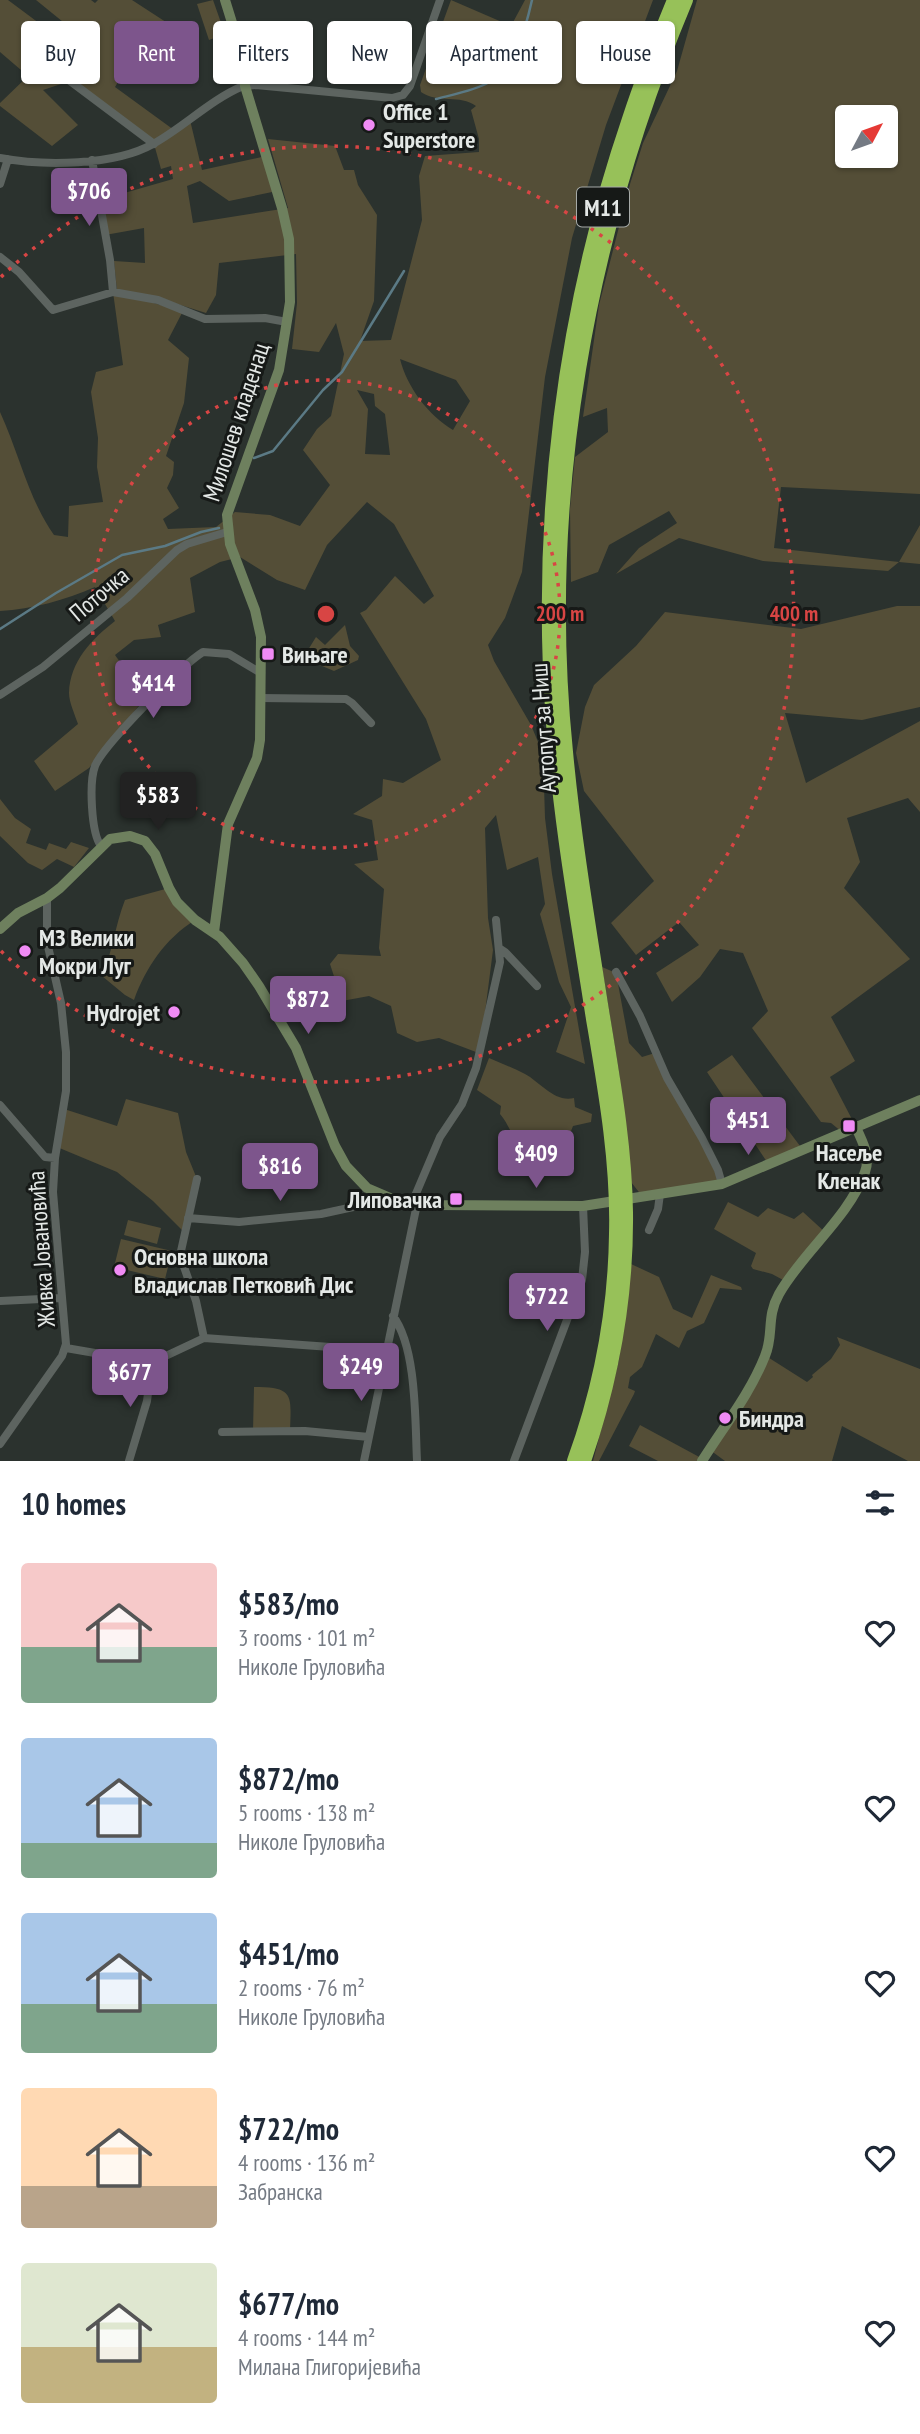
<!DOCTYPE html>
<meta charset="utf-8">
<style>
:root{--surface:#fff;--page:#f6f6f7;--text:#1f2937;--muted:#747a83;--accent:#7d558c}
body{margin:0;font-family:"PT Sans Narrow",sans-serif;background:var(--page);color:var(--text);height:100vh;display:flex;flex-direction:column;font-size:26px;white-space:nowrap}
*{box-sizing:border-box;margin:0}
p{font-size:23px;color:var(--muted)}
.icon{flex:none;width:38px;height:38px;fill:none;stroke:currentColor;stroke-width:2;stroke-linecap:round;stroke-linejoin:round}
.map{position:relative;height:1461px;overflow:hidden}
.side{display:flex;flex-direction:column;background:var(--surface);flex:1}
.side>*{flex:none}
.guide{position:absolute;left:21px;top:21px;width:878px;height:63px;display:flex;gap:14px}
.needle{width:46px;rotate:49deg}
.buttons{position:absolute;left:835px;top:105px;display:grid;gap:14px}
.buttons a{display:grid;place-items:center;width:63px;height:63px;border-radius:7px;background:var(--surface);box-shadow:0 2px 5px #0004;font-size:35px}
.price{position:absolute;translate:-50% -60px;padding:0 16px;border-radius:7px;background:var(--accent);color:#fff;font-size:23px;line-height:46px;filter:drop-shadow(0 2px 4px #0008)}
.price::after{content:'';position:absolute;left:50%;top:42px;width:21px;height:16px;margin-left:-10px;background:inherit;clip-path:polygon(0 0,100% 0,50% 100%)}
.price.active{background:#222;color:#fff}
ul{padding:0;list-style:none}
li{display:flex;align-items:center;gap:21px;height:175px;padding:0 21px}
li span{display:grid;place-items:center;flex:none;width:196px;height:140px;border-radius:7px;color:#555}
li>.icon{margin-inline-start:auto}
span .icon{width:84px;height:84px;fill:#fffc;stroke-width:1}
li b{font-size:30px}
h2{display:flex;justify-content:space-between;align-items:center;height:84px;padding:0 21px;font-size:30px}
.pill{padding:0 24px;border-radius:7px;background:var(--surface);box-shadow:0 2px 5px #0004;font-size:24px;line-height:63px}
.pill.active{background:var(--accent);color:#fff}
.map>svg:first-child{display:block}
</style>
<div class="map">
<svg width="920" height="1461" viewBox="0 0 920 1461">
<rect width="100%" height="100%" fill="#2b322e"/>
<path fill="#544e37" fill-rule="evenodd" d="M 0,0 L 8,0 L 59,38 L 68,26 L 36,0 L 91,0 L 95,3 L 98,0 L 132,0 L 192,39 L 180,51 L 168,49 L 156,69 L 135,54 L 115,87 L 174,130 L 190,120 L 202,170 L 266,156 L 277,191 L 229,201 L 200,181 L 187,186 L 193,223 L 288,208 L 268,139 L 335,146 L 344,170 L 354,170 L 358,185 L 377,215 L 374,301 L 360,341 L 391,340 L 422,220 L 419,176 L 425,156 L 479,152 L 479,139 L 471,110 L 476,106 C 460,94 438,104 421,92 L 420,85 L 451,0 L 511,26 L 525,0 L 653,0 L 606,125 L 572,238 L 545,377 L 522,572 L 505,618 L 488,645 L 494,661 L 531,725 L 543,754 L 545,818 L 552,874 L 585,1064 L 556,1052 L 571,1007 L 559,982 L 540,914 L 545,904 L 538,857 L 507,870 L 496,815 L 485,828 L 488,918 L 493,950 L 483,1028 L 476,1052 L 439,1038 L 417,1042 L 397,1033 L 391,1006 L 369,996 L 342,1001 L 330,964 L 338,954 L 381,956 L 379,948 L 384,889 L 354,864 L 378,860 L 372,820 L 353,814 L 382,796 L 383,779 L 403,783 L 441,760 L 426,719 L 360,613 L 366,610 L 395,576 L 424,604 L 434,596 L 394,524 L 367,502 L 327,545 L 305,590 L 277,580 L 240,557 L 220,562 L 190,578 L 195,612 L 158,625 L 161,637 L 134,640 L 115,655 C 126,671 141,680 144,699 L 89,768 L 55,791 L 34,761 L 78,724 C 75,715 69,702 69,693 C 70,661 92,639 115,621 L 95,587 C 65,600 33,609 0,611 L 0,412 C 19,453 28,498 54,535 L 68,537 L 69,506 L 103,502 L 97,467 L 98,438 L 91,392 L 96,372 L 123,365 L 113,292 L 183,311 L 168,340 L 189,358 L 184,403 L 166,456 L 174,462 L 173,475 L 167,488 L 179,508 L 163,519 L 168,529 L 216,527 L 235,512 L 270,515 L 300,526 L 330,485 L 303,450 L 317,429 L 331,416 L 344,354 L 336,323 L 319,352 L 292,349 L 297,303 L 296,254 L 219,263 L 216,295 L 206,313 L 158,298 L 117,291 L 114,261 L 145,263 L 144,228 L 105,235 L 100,200 L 173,179 L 171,166 L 161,169 L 154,144 L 70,81 L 43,90 L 78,125 L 52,146 L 0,106 L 0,103 L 28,76 L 0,52 ZM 400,359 L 456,380 L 470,401 L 453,430 C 428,415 407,387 400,359 ZM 357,390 L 374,394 L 375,406 L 385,414 L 390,455 L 365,454 L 368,409 Z
M 213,0 L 225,34 L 209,40 L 197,4 Z
M 697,0 L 920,0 L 920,494 L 781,487 L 774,548 L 899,562 L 920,525 L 920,564 L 899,562 L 888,571 L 763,561 L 679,538 L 616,574 L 639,548 L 677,523 L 669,511 L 609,545 L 598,572 L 571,582 L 570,509 L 575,457 L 608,432 L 607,408 L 583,417 L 599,305 L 630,184 L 643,143 L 677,71 ZM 847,117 L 886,117 L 886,156 L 847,156 Z
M 897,606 L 920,606 L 920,707 L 862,720 L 785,713 L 806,783 L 920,721 L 920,812 L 908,798 L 847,818 L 860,862 L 844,888 L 910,959 L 831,1017 L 855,1061 L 830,1077 L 856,1127 L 842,1132 L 831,1123 L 821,1122 L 752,1028 L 768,1011 L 743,953 L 720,949 L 700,977 L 672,1002 L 656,973 L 699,945 L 679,922 L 636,955 L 611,923 L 654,881 L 584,791 L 576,753 L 585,707 L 594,685 L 636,646 L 665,612 L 801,629 Z
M 345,625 L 350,646 L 359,656 L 358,660 L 334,671 L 303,658 L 316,637 L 325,645 Z
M 0,799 L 15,818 L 31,829 L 26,843 L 46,850 L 49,843 L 66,849 L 71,842 L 89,848 L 74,867 L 57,859 L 42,870 L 28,863 L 0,836 Z
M 169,888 L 195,920 C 165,939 146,967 134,1000 L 125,995 L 102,976 C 113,951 115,925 125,900 Z
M 602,967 L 616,973 L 629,1043 L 642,1057 L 655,1053 L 722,1184 L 642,1196 L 631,1182 L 619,1072 Z
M 732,1055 L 803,1150 L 769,1165 L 707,1072 Z
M 489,1058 C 501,1063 513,1068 525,1074 C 540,1082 555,1103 574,1098 L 575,1107 L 592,1114 L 591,1122 L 573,1126 L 562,1154 L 536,1148 L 530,1160 C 525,1150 518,1143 513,1135 C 508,1127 506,1121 500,1114 L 501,1106 L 477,1090 Z
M 126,1099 L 178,1113 L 186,1152 L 197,1179 L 184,1232 L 153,1201 L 117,1172 L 57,1147 L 64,1109 L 117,1126 Z
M 728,1202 L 758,1217 L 768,1208 L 794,1219 L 803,1212 L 826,1233 L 785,1281 L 772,1274 L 753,1269 L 751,1266 L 756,1253 L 714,1229 Z
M 128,1220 L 161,1228 L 157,1244 L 124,1235 Z
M 121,1239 L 172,1251 L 165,1279 L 114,1267 Z
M 631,1264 L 659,1277 L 673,1309 L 692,1318 L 711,1275 L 741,1287 L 742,1290 L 720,1288 L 704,1323 L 687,1331 L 679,1348 L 656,1334 L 642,1367 L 630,1377 L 628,1388 L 635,1391 L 634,1394 L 599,1461 L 593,1461 L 619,1360 Z
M 837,1337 L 920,1369 L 920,1461 L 908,1461 L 842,1426 L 832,1461 L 725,1461 L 710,1450 L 766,1356 L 807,1382 L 813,1377 L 812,1375 L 831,1359 L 840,1345 Z
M 254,1387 C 295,1387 291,1395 290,1432 L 253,1431 Z
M 640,1425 L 703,1459 L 702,1461 L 658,1461 L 629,1446 Z"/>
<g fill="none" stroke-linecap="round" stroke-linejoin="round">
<path stroke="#5b7a85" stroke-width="2.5" d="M 436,99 C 451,95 477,90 489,82 C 517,63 525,31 532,0
M 254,458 L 273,451 L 323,390 L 342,372 L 404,271
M 0,629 L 56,593 L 122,555 L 165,546 L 201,532 L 219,528"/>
<path stroke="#5d6460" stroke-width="8" d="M 70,81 L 154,144
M 0,158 C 43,166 114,166 153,144 C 184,127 210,100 243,86 L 256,85 L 392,98 L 403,95 L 410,86 L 440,0
M 92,160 L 110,260 L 113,292
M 0,184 L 8,159
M 0,257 L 19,272 L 53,310 L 113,292 L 158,300 L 205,319 L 265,318 L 287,322
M 0,695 L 43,667 L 127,598 L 177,550 L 187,544 L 227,532
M 260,698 L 346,699 L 352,703 L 371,723
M 101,846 C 91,833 89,782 95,766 C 103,746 183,664 203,652 L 229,654 L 261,673
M 499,948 L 505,952 L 537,986
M 616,972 L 640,1016 L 667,1078 L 702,1138 L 718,1170 L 722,1184
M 0,1105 L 45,1157 L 55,1158
M 197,1179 L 181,1251 L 183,1264 L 196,1301 L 204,1338
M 412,1203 L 440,1137 L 462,1104 L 476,1068 L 500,962 L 496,920
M 188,1218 L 239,1222 L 321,1214 L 367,1204 L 381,1195
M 649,1230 L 658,1209 L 660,1194
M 0,1301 L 62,1298
M 393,1316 C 417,1348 415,1422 417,1461
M 66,1348 L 147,1362 L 155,1361 L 204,1338 L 386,1351
M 222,1432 L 305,1431 L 369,1437
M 0,1444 L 62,1356 L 66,1344 L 53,1192 L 55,1158 L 66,1091 L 66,1052 L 61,1003 L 47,942 L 47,898
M 129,1461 L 147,1401 L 152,1362
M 364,1461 L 417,1204
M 514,1461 L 582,1280 L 585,1252 L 583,1206"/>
<path stroke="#6e805e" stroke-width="10" d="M 0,929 L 18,913 L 47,898 L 60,888 L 110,839 L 130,836 L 145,841 L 155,854 L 169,888 L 177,902 L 195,920 L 220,937 L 243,963 L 259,986 L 296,1048 L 335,1146 L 346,1166 L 367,1188 L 395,1200 L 437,1205 L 583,1206 L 722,1184 L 920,1100
M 214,932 L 228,824 L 257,758 L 260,740 L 261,637 L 255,610 L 230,544 L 227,515 L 279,370 L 290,302 L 289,239 L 282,208 L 245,86 L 238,42 L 225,0
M 702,1461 C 724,1426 750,1394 765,1356 C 774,1335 766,1317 779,1294 C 802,1253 849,1217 865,1172 C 871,1155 862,1142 856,1127"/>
<path stroke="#97c159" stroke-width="14" d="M 574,1461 C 600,1389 615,1311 616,1234 C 618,1163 605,1090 593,1019 C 578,921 560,822 553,723 C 538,520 563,312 629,119 C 642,79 658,39 674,0
M 584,1461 C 612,1380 627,1297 626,1212 C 625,1142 612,1073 601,1004 C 588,921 574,837 566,752 C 540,496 587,236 686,0"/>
</g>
<g fill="none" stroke="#d84544" stroke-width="3.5" stroke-dasharray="3.5 7">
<circle cx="326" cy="614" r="234"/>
<path d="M1 277A468 468 0 1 1 1 951"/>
</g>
<g fill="#f08bf5" stroke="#161917" stroke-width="2.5">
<circle cx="369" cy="125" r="7"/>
<rect x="261" y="647" width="14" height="14" rx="3.5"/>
<circle cx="25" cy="951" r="7"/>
<circle cx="174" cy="1012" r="7"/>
<rect x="842" y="1119" width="14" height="14" rx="3.5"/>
<rect x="449" y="1192" width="14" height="14" rx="3.5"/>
<circle cx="120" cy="1270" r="7"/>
<circle cx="725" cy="1418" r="7"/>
</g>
<g text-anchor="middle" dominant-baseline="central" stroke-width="6" stroke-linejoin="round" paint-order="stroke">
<rect fill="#161917" stroke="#a6aaa8" stroke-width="2" x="577" y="187.5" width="52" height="39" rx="5"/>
<g font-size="23" font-weight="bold" fill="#e4e8e6">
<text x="603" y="207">M11</text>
</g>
<g font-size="24" font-weight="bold" fill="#e4e8e6" stroke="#161917" text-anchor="start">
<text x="383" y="111">Office 1<tspan x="383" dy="28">Superstore</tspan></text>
<text x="282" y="654">Вињаге</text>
<text x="39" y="937">МЗ Велики<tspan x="39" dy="28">Мокри Луг</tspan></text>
<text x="160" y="1012" text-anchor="end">Hydrojet</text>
<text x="849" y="1152" text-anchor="middle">Насеље<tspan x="849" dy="28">Кленак</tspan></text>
<text x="442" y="1199" text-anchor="end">Липовачка</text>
<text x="134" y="1256">Основна школа<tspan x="134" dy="28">Владислав Петковић Дис</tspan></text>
<text x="739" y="1418">Биндра</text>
</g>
<g font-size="24" fill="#e4e8e6" stroke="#161917">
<text transform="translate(236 422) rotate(-72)">Милошев кладенац</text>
<text transform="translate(99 594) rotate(-40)">Поточка</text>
<text transform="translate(543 728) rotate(-94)">Аутопут за Ниш</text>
<text transform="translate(41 1249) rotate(-94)">Живка Јовановића</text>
</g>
</g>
<circle cx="326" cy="614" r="10" fill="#d84544" stroke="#161917" stroke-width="3.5"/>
<g font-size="21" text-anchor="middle" font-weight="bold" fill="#d84544" stroke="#161917" stroke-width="6" stroke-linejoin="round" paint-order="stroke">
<text x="560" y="621">200 m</text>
<text x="794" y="621">400 m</text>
</g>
</svg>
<div class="buttons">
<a><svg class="needle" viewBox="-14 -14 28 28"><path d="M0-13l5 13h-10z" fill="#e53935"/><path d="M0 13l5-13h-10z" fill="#747a83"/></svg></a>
</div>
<b class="price" style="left:89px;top:228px">$706</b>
<b class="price" style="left:153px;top:720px">$414</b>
<b class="price active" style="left:158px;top:832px">$583</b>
<b class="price" style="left:308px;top:1036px">$872</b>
<b class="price" style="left:748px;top:1157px">$451</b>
<b class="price" style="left:536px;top:1190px">$409</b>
<b class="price" style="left:280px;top:1203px">$816</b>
<b class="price" style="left:547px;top:1333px">$722</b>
<b class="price" style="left:361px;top:1403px">$249</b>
<b class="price" style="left:130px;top:1409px">$677</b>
<div class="guide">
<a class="pill">Buy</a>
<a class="pill active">Rent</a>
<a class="pill">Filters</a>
<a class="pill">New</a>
<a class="pill">Apartment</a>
<a class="pill">House</a>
</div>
</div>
<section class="side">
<h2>10 homes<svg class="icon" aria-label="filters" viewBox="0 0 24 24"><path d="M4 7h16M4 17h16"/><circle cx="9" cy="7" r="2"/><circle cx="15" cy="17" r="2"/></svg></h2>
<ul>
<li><span style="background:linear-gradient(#f6c9c9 60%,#7fa58c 0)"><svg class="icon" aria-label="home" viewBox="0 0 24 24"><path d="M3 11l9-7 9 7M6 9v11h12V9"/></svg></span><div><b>$583/mo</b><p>3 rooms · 101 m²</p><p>Николе Груловића</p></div><svg class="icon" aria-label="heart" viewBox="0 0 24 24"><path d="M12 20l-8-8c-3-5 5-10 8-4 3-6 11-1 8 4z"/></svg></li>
<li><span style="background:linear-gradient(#a9c7e8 75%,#7fa58c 0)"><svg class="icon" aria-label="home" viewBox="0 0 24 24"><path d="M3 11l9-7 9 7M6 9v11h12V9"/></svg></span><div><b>$872/mo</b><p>5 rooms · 138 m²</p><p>Николе Груловића</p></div><svg class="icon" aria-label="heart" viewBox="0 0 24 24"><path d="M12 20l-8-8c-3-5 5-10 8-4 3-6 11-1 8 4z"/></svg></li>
<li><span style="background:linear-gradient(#a9c7e8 65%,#7fa58c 0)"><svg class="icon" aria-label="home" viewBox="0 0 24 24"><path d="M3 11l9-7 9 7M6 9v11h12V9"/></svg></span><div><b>$451/mo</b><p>2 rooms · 76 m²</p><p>Николе Груловића</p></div><svg class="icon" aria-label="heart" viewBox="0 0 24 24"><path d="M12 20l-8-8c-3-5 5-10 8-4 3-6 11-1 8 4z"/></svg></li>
<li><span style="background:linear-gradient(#ffd9b3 70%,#b9a48a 0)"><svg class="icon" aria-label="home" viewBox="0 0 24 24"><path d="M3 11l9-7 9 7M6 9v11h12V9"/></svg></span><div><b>$722/mo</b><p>4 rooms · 136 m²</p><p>Забранска</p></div><svg class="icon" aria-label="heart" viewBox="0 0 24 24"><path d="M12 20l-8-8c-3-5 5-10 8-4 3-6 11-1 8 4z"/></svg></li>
<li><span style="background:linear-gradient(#dfe7d0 60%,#c2b280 0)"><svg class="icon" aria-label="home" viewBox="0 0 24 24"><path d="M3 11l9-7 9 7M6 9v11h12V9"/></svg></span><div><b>$677/mo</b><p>4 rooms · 144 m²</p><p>Милана Глигоријевића</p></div><svg class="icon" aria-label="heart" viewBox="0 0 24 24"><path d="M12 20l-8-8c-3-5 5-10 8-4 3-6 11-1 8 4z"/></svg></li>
</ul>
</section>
